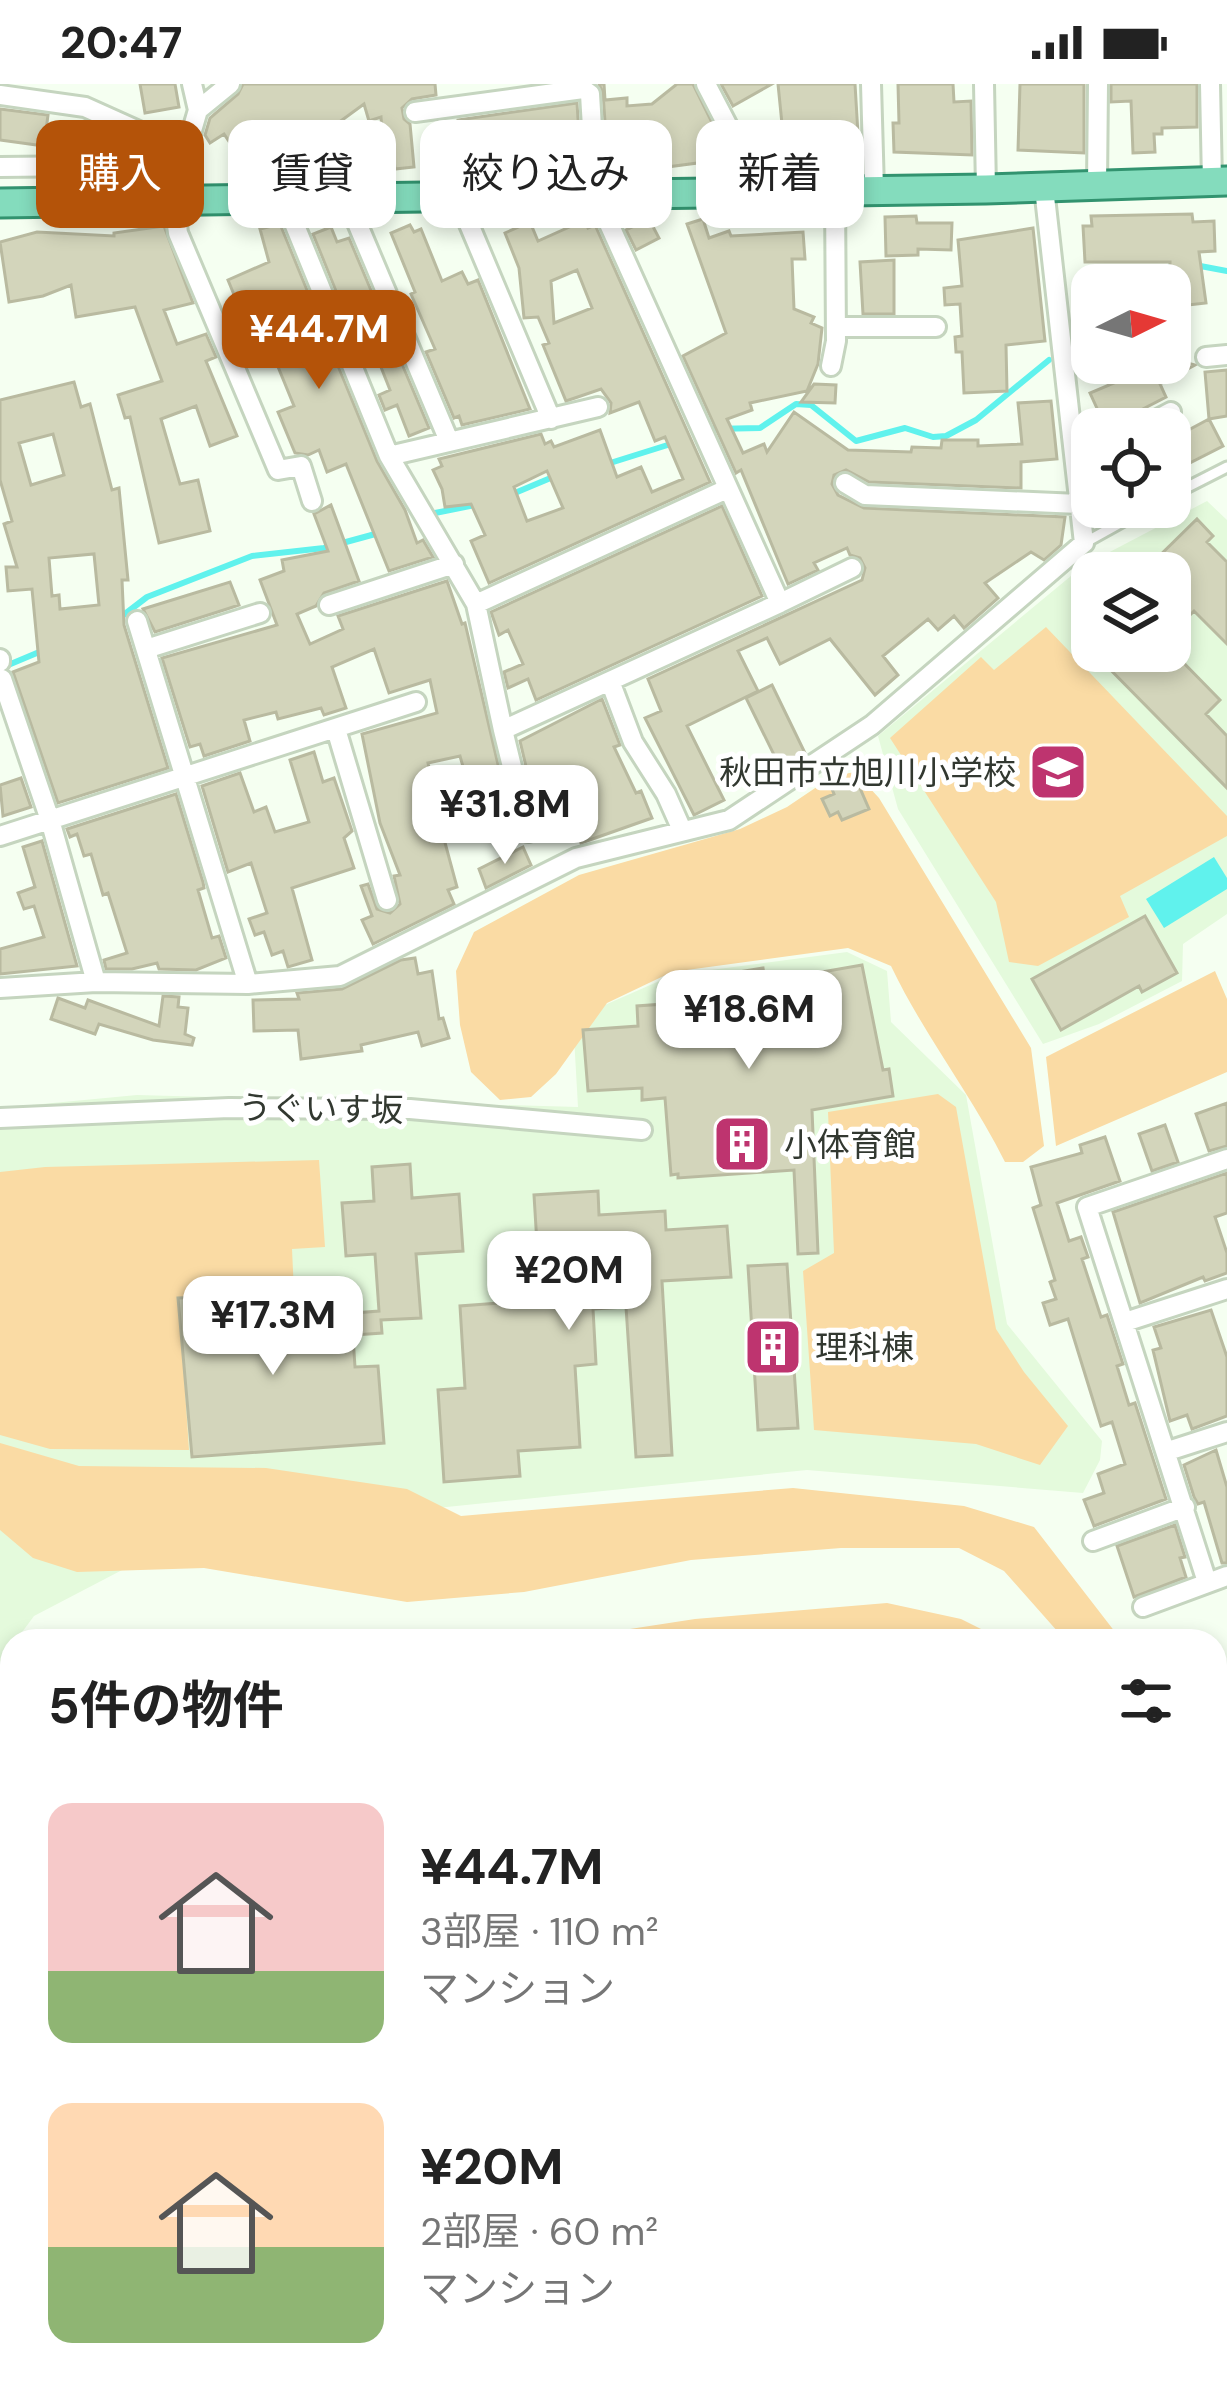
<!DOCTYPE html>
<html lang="ja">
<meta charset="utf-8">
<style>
:root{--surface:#fff;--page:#f6f6f6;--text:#222;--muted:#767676;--accent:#b45309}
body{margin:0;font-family:"DM Sans","Noto Sans JP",sans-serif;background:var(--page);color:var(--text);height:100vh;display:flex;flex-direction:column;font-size:45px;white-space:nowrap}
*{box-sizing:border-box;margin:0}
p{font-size:39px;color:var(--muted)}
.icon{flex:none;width:66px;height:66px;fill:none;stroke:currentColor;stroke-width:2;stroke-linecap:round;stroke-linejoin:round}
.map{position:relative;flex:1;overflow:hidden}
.side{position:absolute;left:0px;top:1545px;width:1227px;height:771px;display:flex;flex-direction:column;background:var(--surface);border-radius:36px 36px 0 0;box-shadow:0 6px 18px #0003}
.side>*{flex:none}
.banner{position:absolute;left:36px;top:36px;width:1155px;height:108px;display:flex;gap:24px}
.needle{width:78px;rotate:85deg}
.buttons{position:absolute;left:1071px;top:180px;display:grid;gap:24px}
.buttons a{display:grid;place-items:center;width:120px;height:120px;border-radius:24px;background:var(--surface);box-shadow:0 6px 18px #0003;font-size:60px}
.price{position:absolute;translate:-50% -102px;padding:0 27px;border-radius:24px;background:#fff;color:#222;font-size:39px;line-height:78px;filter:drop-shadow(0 3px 6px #0008)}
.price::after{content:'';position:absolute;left:50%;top:72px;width:36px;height:27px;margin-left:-18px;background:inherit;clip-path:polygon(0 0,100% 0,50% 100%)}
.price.selected{background:var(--accent);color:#fff}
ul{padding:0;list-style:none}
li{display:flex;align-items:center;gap:36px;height:300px;padding:0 48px}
li span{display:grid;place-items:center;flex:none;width:336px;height:240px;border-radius:24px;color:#555}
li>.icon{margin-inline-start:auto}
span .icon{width:144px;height:144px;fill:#fffc;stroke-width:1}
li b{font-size:51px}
h2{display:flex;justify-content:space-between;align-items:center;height:144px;padding:0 48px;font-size:51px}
.chip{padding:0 42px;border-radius:24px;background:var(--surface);box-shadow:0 6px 18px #0003;font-size:42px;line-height:108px}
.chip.selected{background:var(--accent);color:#fff}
.status{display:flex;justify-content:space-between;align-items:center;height:84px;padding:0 60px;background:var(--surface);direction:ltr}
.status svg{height:33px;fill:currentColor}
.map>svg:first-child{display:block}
</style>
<div class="status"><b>20:47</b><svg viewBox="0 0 49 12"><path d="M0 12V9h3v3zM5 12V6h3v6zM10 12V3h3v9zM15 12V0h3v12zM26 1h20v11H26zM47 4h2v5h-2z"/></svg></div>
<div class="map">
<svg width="1227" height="2314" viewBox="0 0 1227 2314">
<rect width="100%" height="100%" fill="#f5fff1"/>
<path fill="#e4fadc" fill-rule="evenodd" d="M 1207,417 L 1227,436 L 1227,830 L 1183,860 L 1182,897 L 1099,940 L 1043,960 L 898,725 L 878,652 L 1083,482 ZM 1092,489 L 1170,489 L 1170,567 L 1092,567 Z
M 847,868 L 887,887 L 891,938 L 966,1011 L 1007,1240 L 1102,1357 L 1100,1376 L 1083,1409 L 807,1386 L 193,1449 L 34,1532 L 0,1578 L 0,1024 L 137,1011 L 578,1023 L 573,935 L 673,891 Z"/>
<path fill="#fadba4" d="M 1046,543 L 1227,732 L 1227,752 L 1120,812 L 1129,833 L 1038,882 L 1009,878 L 996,818 L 890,654 L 981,573 L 994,586 Z
M 855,688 L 879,714 L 1031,964 L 1044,1062 L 1023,1078 L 1005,1078 C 971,1010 924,951 891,882 L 848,864 L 672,888 L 607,919 L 556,990 L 531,1013 L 500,1016 L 471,988 L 460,941 L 456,887 L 474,848 L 579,791 L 740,745 L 787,723 L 833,692 Z
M 1215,887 L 1227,915 L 1227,988 L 1056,1062 L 1046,973 Z
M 938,1010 L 956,1023 L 996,1245 L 1024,1288 L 1068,1342 L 1040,1381 L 976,1360 L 814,1346 L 803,1187 L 834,1169 L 828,1028 Z
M 319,1076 L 325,1163 L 292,1165 L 294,1208 L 179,1215 L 189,1366 L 50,1365 L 0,1351 L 0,1088 L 45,1083 Z
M 0,1359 L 79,1382 L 266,1384 L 407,1405 L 461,1432 L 793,1404 L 964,1422 L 1034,1443 L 1122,1557 L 1066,1557 L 1004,1487 L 959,1464 L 841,1464 L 691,1476 L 524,1508 L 407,1518 L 204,1484 L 77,1488 L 33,1474 L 0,1446 Z
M 887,1519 L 961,1535 L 1005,1557 L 552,1557 L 695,1535 Z
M 12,1626 L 12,1982 L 0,1989 L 0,1632 Z
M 1215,1661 L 1227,1671 L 1227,1848 L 1215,1847 Z
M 1215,1926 L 1227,1926 L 1227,2124 L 1215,2112 Z
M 12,2099 L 12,2223 L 0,2206 L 0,2108 Z
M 70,2304 L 703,2304 L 706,2314 L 77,2314 Z"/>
<path fill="#60f2ed" d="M 1214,773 L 1227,794 L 1227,805 L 1164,844 L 1146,815 Z"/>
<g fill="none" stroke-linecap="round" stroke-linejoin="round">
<path stroke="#60f2ed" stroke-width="6" d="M 1195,181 L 1227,187
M 1146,201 L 1157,188 L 1176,180
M 1072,256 L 1092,243
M 713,345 L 760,344 L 796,320 L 811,321 L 856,357 L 905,344 L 933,353 L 946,352 L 976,336 L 1049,276
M 607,380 L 674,359
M 510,411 L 553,393
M 435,429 L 475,421
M 117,536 L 147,513 L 252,472 L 324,464 L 379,449
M 1,584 L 44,566"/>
</g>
<path fill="#d3d5bb" stroke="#b9baa0" stroke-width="3" fill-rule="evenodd" d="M 140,0 L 175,0 L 179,23 L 145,29 Z
M 243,0 L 435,0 L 436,11 L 412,15 L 402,24 L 404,35 L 410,40 L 414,83 L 395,85 L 394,75 L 384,76 L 381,33 L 369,37 L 364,20 L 338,39 L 342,85 L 319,87 L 316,59 L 293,74 L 282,56 L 256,77 L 240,57 L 232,62 L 224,50 L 210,59 L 205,51 L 210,34 L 238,10 Z
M 599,0 L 604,0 L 605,16 L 627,14 L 627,22 L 652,20 L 677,0 L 693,0 L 730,75 L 716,83 L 713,77 L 667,83 L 663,54 L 631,57 L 634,78 L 608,81 L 603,9 Z
M 721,0 L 772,0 L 733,22 Z
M 778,0 L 855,0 L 858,50 L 820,53 L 821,76 L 796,78 L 794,49 L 783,50 Z
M 898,0 L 953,0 L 954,18 L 971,17 L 972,71 L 894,68 L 893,39 L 899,39 Z
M 1020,0 L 1084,0 L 1084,69 L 1018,66 Z
M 1111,0 L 1197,0 L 1197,43 L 1162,44 L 1162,50 L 1154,50 L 1155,68 L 1133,69 L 1131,17 L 1111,18 Z
M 577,19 L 581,82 L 565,84 L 564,74 L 530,77 L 530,83 L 459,84 L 458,36 Z
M 0,25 L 48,31 L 44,62 L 0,56 Z
M 78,52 L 118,53 L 136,61 L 136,68 L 78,69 Z
M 1192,130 L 1193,138 L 1214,137 L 1215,167 L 1199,168 L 1206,219 L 1170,223 L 1170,178 L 1085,178 L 1083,142 L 1092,142 L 1091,132 Z
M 916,132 L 917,139 L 952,139 L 951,166 L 918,165 L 918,171 L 886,172 L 885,133 Z
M 649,135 L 659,154 L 636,166 L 626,146 Z
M 703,135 L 709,154 L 729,147 L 731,152 L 803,148 L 805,175 L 792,175 L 794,225 L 814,233 L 811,239 L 822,244 L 818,280 L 807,307 L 750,319 L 752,326 L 727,335 L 743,369 L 764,360 L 767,368 L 794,328 L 848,366 L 911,368 L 912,363 L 941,364 L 942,356 L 978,356 L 978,362 L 1022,360 L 1018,319 L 1051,317 L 1057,375 L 1021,378 L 1021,404 L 869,398 L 846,386 L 834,391 L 832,400 L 838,411 L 864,424 L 1065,433 L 1061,461 L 1044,476 L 1031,468 L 985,499 L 998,514 L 964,544 L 954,532 L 938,546 L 928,535 L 883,572 L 898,591 L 875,611 L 830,555 L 780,580 L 767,554 L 738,567 L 758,607 L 687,642 L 724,716 L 694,731 L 645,634 L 661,627 L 648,595 L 862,496 L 865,484 L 860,474 L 850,471 L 847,464 L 814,479 L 818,486 L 788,500 L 741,386 L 736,389 L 683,272 L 726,249 L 687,140 Z
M 585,136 L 588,144 L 595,141 L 710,398 L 489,499 L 471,457 L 485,451 L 471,420 L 445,423 L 442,405 L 433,386 L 442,382 L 439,375 L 541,350 L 545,360 L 551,357 L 554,363 L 600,346 L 617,393 L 641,383 L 652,408 L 683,395 L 665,353 L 655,357 L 639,318 L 610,329 L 611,319 L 601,305 L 566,317 L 543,261 L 549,259 L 538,233 L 524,234 L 519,184 L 505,149 L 530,138 L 538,157 ZM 577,186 L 592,224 L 554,239 L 551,197 ZM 547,387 L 563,424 L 527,437 L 514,403 Z
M 280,140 L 377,377 L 405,426 L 417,459 L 423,456 L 433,473 L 389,487 L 346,380 L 327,388 L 319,366 L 308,371 L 295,369 L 278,328 L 294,322 L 274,273 L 262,279 L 228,196 L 269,178 L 260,145 Z
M 410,141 L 414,148 L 421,145 L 442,197 L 462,188 L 468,200 L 478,196 L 530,325 L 462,341 L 459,332 L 454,334 L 426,268 L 435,265 L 411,210 L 415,208 L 391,149 Z
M 164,142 L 193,219 L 164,226 L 177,260 L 206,250 L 216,273 L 206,277 L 237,352 L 210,362 L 196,322 L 161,335 L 180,400 L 198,396 L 210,447 L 159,459 L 130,333 L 125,334 L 118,311 L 162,297 L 135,223 L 76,233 L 71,201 L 43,212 L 9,218 L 0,158 L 37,148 L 114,152 L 114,149 Z
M 331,143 L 337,158 L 349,154 L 429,344 L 409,352 L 397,321 L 385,326 L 379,311 L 390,306 L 377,273 L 365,279 L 313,150 Z
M 1033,144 L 1045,257 L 1006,261 L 1007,307 L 964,309 L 962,268 L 956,268 L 955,253 L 962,252 L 960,220 L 945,221 L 944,204 L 962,202 L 958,156 Z
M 894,176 L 894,230 L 863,230 L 860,178 Z
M 1170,246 L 1187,279 L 1195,281 L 1160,300 L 1166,313 L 1106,344 L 1090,309 L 1161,279 L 1170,279 Z
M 1227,286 L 1227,332 L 1209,335 L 1205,288 Z
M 74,298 L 81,323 L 90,320 L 112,406 L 119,404 L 128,496 L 122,496 L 124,541 L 168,684 L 58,719 L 13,588 L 39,578 L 32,505 L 8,507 L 6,483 L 17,483 L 4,440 L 12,437 L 0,396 L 0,316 ZM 53,350 L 64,391 L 31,401 L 19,359 ZM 94,470 L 99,521 L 60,525 L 59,511 L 52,512 L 49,474 Z
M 814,300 L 836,301 L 835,319 L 801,318 Z
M 1209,335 L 1223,362 L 1170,389 L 1170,356 Z
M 331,421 L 359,497 L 324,509 L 316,522 L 297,530 L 310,560 L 343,545 L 338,532 L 447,497 L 462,540 L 465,539 L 503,702 L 471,711 L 460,672 L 428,679 L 435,709 L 465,703 L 469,721 L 446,726 L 454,752 L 444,755 L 457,803 L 448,806 L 454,820 L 373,860 L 362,836 L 372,832 L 361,802 L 368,800 L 377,825 L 390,829 L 400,820 L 394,792 L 400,791 L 380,739 L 362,650 L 437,629 L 430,596 L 389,609 L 374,565 L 332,583 L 346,624 L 324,631 L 321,624 L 278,635 L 276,628 L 244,636 L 250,657 L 204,672 L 200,660 L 190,663 L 162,574 L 277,541 L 260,496 L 284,487 L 282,476 L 328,467 L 314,430 Z
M 722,422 L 762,512 L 536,616 L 528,595 L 508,604 L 504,588 L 523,580 L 508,546 L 499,551 L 491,528 Z
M 1197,435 L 1213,452 L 1207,458 L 1227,478 L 1227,560 L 1194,527 L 1170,551 L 1170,489 L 1142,489 Z
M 230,498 L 239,521 L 227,525 L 155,548 L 143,525 Z
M 1092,567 L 1172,567 L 1220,616 L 1206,630 L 1227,652 L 1227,704 Z
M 772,601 L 805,669 L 781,685 L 746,614 Z
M 602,615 L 620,661 L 614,663 L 636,709 L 641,707 L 652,734 L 581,759 L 569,731 L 562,734 L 550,705 L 533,712 L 520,657 Z
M 314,668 L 323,698 L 334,694 L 352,747 L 344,754 L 354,784 L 292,804 L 312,876 L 288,883 L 283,867 L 272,871 L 264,848 L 255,851 L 249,835 L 267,829 L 251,779 L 228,788 L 202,702 L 240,689 L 254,728 L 266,723 L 275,748 L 309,738 L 290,676 Z
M 21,694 L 31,723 L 3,732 L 0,701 Z
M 856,695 L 869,725 L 842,736 L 838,728 L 830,732 L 822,715 L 834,710 L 832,705 Z
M 176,710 L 203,798 L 204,804 L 198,806 L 212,854 L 219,852 L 226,874 L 196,886 L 159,885 L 157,879 L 132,885 L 106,885 L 104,876 L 127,869 L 108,809 L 103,811 L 91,770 L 84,772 L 77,750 L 70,753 L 67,745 Z
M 42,757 L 77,882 L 0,890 L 0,865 L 44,853 L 34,822 L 24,825 L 18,809 L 35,803 L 23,763 Z
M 523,763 L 531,781 L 486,804 L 479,785 Z
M 1145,832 L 1177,889 L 1142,908 L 1139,902 L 1061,946 L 1032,895 Z
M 415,874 L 418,890 L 432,887 L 439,935 L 443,934 L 449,954 L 422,962 L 418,948 L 361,961 L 362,967 L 301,975 L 298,946 L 254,947 L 253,916 L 299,915 L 297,909 L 342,905 L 401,876 Z
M 862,881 L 883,986 L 889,985 L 893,1012 L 812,1026 L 818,1169 L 798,1170 L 794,1086 L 678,1094 L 678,1090 L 671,1091 L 665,1014 L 642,1016 L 642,1004 L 588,1007 L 583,946 L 638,942 L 637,922 L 706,917 L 703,894 L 763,884 L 765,898 Z
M 163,912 L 179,913 L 178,923 L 188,924 L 185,950 L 194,954 L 192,961 L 153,956 L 99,940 L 95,950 L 51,935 L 58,914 L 85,924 L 88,916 L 159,942 Z
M 1227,1019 L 1227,1062 L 1209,1067 L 1196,1030 Z
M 1165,1041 L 1178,1078 L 1152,1087 L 1139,1050 Z
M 1105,1053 L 1120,1097 L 1057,1119 L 1069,1157 L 1081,1153 L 1088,1173 L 1082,1175 L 1101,1233 L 1107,1231 L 1123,1280 L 1117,1282 L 1129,1321 L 1135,1319 L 1166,1415 L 1094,1442 L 1084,1416 L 1104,1409 L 1098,1390 L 1125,1380 L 1112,1338 L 1101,1342 L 1068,1235 L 1050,1241 L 1043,1219 L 1056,1215 L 1050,1198 L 1055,1196 L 1033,1124 L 1041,1121 L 1031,1083 L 1082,1069 L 1080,1061 Z
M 410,1080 L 412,1114 L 459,1110 L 463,1167 L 416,1170 L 421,1234 L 381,1236 L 382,1249 L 355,1251 L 354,1229 L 379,1227 L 375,1170 L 346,1172 L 342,1119 L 374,1117 L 372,1083 Z
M 1227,1089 L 1227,1129 L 1215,1133 L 1227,1169 L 1227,1189 L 1205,1197 L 1203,1193 L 1140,1219 L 1113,1128 Z
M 598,1107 L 599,1131 L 665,1127 L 666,1146 L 727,1142 L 731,1193 L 662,1197 L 672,1371 L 636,1373 L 626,1223 L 593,1225 L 596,1280 L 575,1282 L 580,1363 L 518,1367 L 520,1392 L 444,1398 L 438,1306 L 465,1304 L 460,1222 L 513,1218 L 510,1162 L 537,1160 L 534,1111 Z
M 787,1180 L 798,1344 L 758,1346 L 748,1182 Z
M 311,1210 L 313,1240 L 352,1237 L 355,1283 L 378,1282 L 384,1359 L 192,1373 L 178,1214 Z
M 1211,1226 L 1227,1273 L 1227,1332 L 1192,1345 L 1187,1331 L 1170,1337 L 1153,1266 L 1161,1264 L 1154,1243 Z
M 1216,1366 L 1227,1403 L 1227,1479 L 1222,1479 L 1204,1418 L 1198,1420 L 1194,1413 L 1184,1381 Z
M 1175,1441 L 1185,1473 L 1180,1474 L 1186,1493 L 1134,1513 L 1117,1462 Z"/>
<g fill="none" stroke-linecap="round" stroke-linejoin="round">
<defs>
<path id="service" d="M 1170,412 L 1227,383
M 1086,458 L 1149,423
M 1215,2199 L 1227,2192
M 964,2304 L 973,2314
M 978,2314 L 989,2304"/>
<path id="minor" d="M 706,0 L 762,108
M 871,0 L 874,106
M 984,0 L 986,105
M 1210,0 L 1212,98
M 0,11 L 85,23 L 185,68
M 198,26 L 230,0
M 0,83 L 182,81 L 198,26 L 192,0
M 1097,101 L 1098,0
M 458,114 L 551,335
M 347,115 L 449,357
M 174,117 L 178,149 L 278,386 L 301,382 L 312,417
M 285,117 L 389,372 L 476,520 L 503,646 L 780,519 L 596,111 L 590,10 L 583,5 L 415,28
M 836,243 L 936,243
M 1206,273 L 1227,271
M 831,282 L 836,257 L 835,107
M 1139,345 L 1171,328
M 389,372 L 598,323
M 845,399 L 865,411 L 1079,420
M 780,519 L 852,484
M 476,520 L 727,405
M 329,521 L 454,480
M 137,537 L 248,900
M 146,565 L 260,529
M 0,575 L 0,578
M 2,595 L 50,736 L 96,898
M 610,597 L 633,658 L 666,710 L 682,746
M 336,645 L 387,816
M 503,646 L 528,748
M 0,752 L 416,618
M 0,904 L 96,898 L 248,900 L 340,892 L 576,774 L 729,736 L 872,641 L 1084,459 L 1044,104
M 0,1034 L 229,1024 L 410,1025 L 642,1046
M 1125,1238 L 1227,1205
M 1168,1367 L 1227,1348
M 1093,1457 L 1185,1423
M 1207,1498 L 1087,1123 L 1227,1075
M 1143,1523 L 1227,1492
M 0,1695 L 12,1690"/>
<path id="primary" d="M 0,119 L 986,105 L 1227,97
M 1215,1884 L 1227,1884
M 0,2032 L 12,2021"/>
</defs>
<use href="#service" stroke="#c5d5bf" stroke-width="15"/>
<use href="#minor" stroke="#c5d5bf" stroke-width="24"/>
<use href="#primary" stroke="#32936f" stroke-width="33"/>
<use href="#service" stroke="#fff" stroke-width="9"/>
<use href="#minor" stroke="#fff" stroke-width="18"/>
<use href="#primary" stroke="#84dcbd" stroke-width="27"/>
</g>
<defs>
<symbol id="school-square" viewBox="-11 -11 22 22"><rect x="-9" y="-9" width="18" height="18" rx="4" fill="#be346f" stroke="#fff"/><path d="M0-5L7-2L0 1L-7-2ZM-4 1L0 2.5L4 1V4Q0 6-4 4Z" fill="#fff"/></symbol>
<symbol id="building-square" viewBox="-11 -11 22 22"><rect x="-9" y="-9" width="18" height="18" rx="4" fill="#be346f" stroke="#fff"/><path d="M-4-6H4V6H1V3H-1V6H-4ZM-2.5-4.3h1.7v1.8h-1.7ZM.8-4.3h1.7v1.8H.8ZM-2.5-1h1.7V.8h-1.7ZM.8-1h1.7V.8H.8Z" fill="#fff"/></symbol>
</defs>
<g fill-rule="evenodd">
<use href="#school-square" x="1025" y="655" width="66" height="66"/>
<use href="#building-square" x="709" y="1027" width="66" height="66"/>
<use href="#building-square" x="740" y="1230" width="66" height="66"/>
</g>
<g text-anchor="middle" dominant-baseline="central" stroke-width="10" stroke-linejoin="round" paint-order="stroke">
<g font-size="33" fill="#323830" stroke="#fff" text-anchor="start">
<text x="1016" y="688" text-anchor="end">秋田市立旭川小学校</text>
<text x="784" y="1060">小体育館</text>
<text x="815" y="1263">理科棟</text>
</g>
<g font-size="33" fill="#323830" stroke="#fff">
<text transform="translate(321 1025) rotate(1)">うぐいす坂</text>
</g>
</g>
</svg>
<div class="buttons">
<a><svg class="needle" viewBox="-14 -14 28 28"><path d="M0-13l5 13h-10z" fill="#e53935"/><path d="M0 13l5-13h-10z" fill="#767676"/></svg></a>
<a><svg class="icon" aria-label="locate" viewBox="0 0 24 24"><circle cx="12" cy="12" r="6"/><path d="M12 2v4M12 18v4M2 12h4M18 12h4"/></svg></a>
<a><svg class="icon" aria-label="layers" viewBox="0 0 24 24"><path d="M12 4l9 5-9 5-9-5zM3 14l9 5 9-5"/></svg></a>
</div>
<b class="price selected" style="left:319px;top:308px">¥44.7M</b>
<b class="price" style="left:505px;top:783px">¥31.8M</b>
<b class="price" style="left:749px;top:988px">¥18.6M</b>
<b class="price" style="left:569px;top:1249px">¥20M</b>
<b class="price" style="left:273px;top:1294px">¥17.3M</b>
<div class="banner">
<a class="chip selected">購入</a>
<a class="chip">賃貸</a>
<a class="chip">絞り込み</a>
<a class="chip">新着</a>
</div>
<section class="side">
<h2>5件の物件<svg class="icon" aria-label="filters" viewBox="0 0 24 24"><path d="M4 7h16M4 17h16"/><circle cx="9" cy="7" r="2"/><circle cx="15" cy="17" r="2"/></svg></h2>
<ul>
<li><span style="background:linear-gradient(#f6c9c9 70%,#8fb573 0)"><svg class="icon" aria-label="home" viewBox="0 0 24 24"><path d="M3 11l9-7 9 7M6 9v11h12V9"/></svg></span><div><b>¥44.7M</b><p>3部屋 · 110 m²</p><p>マンション</p></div></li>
<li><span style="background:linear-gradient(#ffd9b3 60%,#8fb573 0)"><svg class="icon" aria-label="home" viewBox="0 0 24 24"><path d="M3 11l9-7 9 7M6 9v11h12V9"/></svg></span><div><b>¥20M</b><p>2部屋 · 60 m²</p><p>マンション</p></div></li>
</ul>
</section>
</div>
